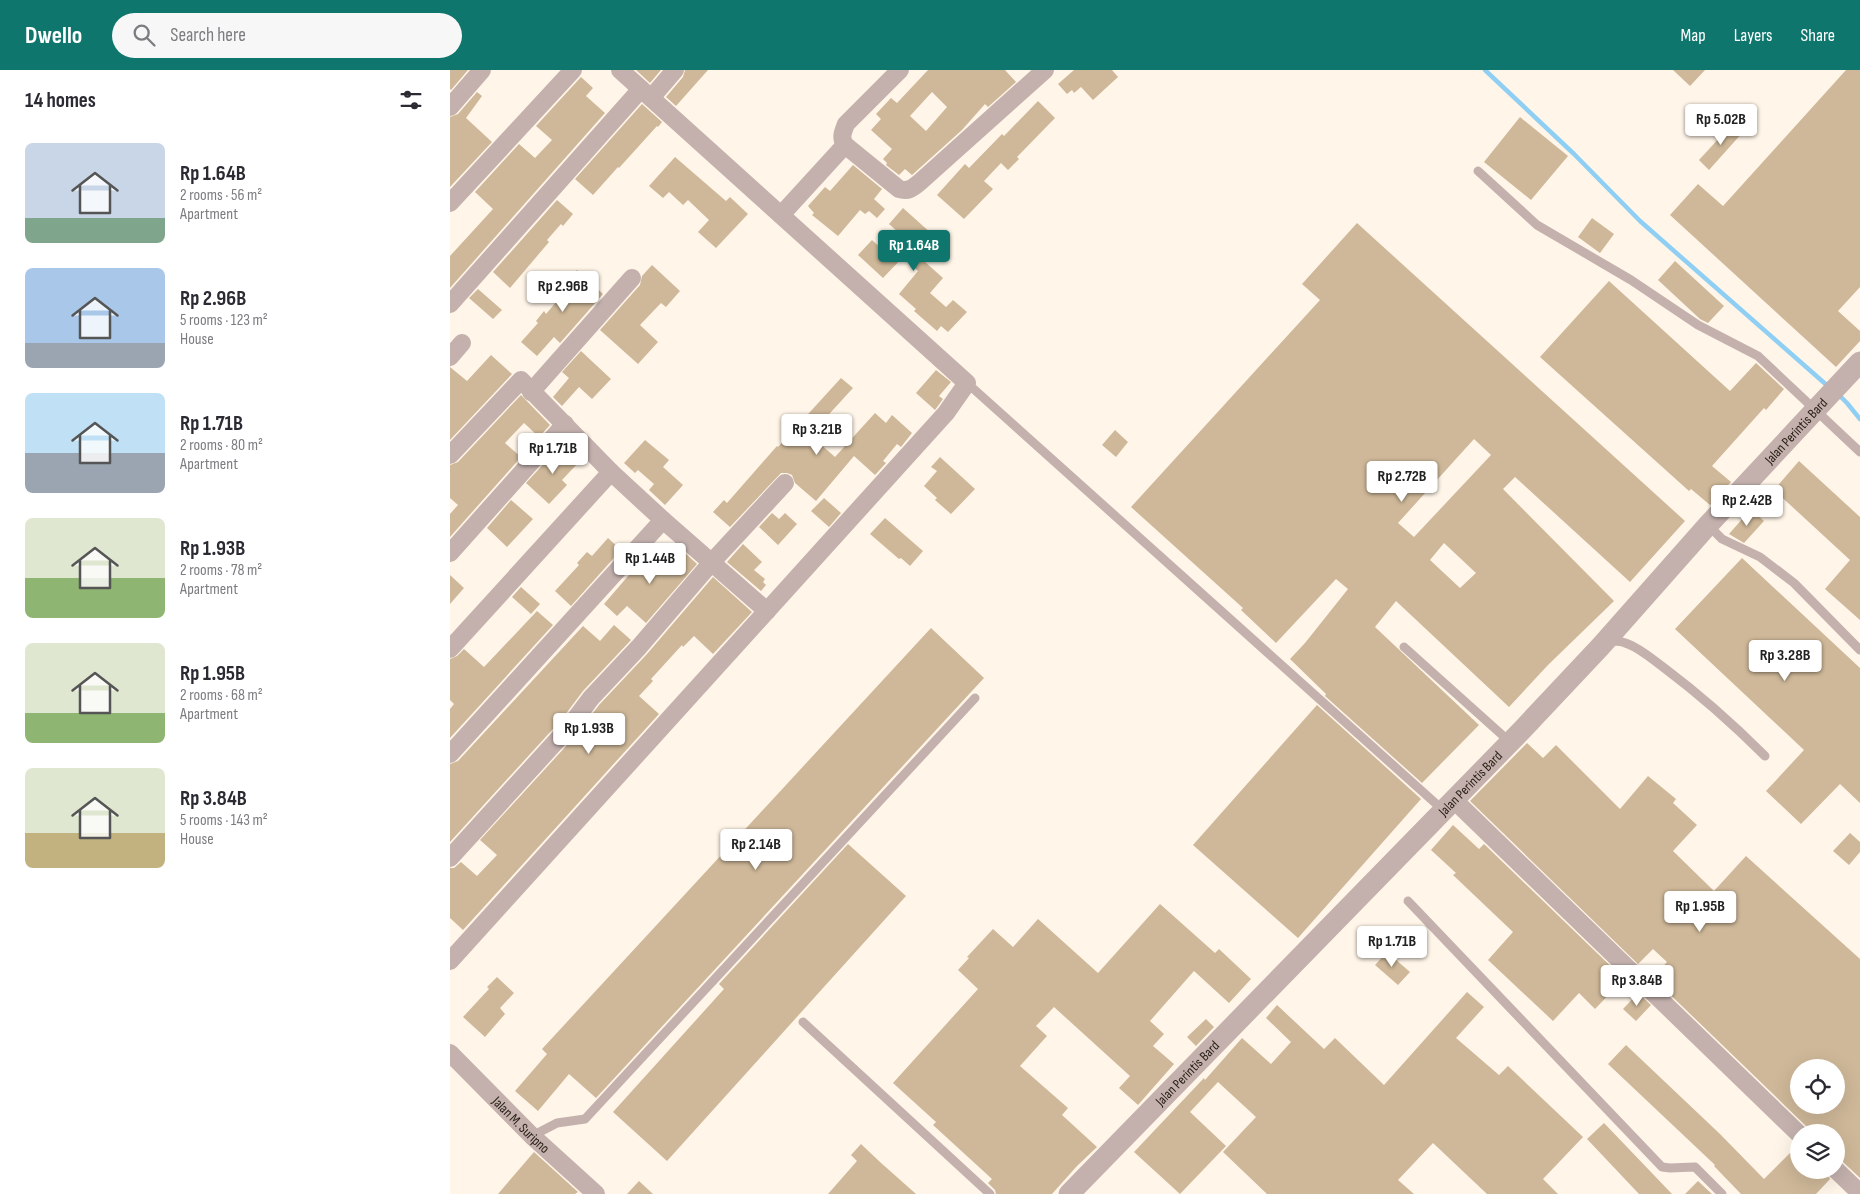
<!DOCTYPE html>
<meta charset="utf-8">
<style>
:root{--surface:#fff;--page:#f7f7f7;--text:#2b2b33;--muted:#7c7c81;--accent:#0f766e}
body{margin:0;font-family:"Sofia Sans Condensed",sans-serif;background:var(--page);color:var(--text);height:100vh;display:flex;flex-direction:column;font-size:19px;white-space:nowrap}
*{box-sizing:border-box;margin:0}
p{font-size:16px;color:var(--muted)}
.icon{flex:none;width:28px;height:28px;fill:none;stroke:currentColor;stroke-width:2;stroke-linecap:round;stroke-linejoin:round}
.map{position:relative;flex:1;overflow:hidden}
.side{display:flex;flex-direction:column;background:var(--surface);width:450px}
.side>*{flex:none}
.controls{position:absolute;left:1340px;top:989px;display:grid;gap:10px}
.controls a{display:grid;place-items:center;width:55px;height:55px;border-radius:50%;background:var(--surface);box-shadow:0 5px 20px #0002;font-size:25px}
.price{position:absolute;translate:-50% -42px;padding:0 11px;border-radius:5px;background:#fff;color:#222;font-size:16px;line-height:32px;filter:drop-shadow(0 1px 2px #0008)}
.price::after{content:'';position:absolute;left:50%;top:30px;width:15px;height:11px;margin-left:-8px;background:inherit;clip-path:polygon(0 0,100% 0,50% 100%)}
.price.current{background:var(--accent);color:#fff}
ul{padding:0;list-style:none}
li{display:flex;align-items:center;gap:15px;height:125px;padding:0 25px}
li span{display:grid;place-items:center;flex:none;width:140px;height:100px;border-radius:8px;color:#555}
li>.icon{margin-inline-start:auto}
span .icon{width:60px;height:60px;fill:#fffc;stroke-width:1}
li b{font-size:21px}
h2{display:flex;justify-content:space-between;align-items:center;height:60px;padding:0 25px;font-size:21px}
header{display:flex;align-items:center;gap:30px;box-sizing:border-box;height:70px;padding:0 25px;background:var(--accent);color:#fff}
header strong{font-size:24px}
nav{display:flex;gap:28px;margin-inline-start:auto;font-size:18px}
.search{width:350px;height:45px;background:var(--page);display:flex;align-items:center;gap:12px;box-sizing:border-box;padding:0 18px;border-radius:28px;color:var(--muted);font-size:19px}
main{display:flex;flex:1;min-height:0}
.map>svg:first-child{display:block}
</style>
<header>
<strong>Dwello</strong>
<div class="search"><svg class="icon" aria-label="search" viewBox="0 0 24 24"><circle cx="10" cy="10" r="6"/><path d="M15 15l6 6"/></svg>Search here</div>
<nav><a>Map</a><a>Layers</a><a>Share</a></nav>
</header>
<main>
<section class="side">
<h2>14 homes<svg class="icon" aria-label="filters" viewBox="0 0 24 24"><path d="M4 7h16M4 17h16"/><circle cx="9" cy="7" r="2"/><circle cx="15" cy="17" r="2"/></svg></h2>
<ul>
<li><span style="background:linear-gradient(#c9d6e8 75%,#7fa58c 0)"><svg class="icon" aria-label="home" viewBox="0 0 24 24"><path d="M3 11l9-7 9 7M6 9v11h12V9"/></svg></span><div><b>Rp 1.64B</b><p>2 rooms · 56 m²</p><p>Apartment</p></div></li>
<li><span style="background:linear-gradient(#a9c7e8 75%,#9aa5b1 0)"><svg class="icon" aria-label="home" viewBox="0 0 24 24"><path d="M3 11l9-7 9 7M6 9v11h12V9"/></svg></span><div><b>Rp 2.96B</b><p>5 rooms · 123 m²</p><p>House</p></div></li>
<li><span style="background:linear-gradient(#bfe0f5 60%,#9aa5b1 0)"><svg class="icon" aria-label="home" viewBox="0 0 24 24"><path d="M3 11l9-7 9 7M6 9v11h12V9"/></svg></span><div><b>Rp 1.71B</b><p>2 rooms · 80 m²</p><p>Apartment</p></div></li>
<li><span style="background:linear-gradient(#dfe7d0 60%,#8fb573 0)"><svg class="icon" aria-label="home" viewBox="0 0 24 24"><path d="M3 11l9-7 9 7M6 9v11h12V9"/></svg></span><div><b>Rp 1.93B</b><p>2 rooms · 78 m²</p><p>Apartment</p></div></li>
<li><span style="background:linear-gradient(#dfe7d0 70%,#8fb573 0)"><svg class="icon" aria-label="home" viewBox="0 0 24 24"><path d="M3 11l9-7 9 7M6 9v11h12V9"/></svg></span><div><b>Rp 1.95B</b><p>2 rooms · 68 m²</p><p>Apartment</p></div></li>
<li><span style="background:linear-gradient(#dfe7d0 65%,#c2b280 0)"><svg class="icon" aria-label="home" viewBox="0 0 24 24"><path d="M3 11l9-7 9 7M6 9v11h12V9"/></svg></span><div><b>Rp 3.84B</b><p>5 rooms · 143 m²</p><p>House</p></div></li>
</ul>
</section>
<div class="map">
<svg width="1410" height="1124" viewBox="0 0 1410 1124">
<rect width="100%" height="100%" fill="#fff5e8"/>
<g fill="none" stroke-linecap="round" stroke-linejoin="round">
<path stroke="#8fcff3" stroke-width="4.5" d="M 1035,0 L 1124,84 L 1190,151 L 1380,318
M 1388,324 L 1397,333 L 1410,349"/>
</g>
<path fill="#cfb899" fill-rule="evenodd" d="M 0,0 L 18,0 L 1,20 L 0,19 Z
M 186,0 L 211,0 L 200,13 Z
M 235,0 L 258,0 L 226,36 L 216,27 L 233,7 Z
M 478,0 L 555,0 L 566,12 L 538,37 L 535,34 L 512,60 L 462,105 L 455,99 L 449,105 L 436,95 L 437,93 L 433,89 L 442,79 L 421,60 L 431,49 L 426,44 L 441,28 L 447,33 ZM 482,22 L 497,37 L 476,61 L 460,46 Z
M 624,0 L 662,0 L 668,7 L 643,30 L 631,17 L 624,23 L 622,20 L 617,24 L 608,14 Z
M 1223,0 L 1255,0 L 1240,16 Z
M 1396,0 L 1410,0 L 1410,217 L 1388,241 L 1410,261 L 1410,271 L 1386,297 L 1220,145 L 1248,114 L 1273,136 Z
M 131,7 L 143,18 L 136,26 L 155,43 L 0,218 L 0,186 L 43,139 L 25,122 L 69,74 L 85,88 L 102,70 L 86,56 Z
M 27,22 L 32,26 L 16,48 L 42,72 L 0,117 L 0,47 L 8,44 Z
M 588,31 L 605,48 L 567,87 L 569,89 L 558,100 L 551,93 L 534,111 L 543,119 L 514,149 L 487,125 L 515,94 L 519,98 L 552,64 L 554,66 Z
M 192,34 L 212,52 L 208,57 L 207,56 L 169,98 L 168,97 L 143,125 L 125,109 Z
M 1070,47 L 1118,86 L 1081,130 L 1034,92 Z
M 1283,53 L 1293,62 L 1259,100 L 1249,90 Z
M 225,87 L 276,131 L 280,127 L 298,144 L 266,178 L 248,162 L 259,150 L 238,130 L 233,135 L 219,122 L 213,128 L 199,116 Z
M 403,95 L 432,119 L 424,129 L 435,139 L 427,148 L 419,141 L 415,144 L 410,140 L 388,166 L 362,145 L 364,143 L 358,136 L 375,117 L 380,121 Z
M 107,130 L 123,144 L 113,156 L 111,154 L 97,170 L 99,172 L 60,218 L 43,202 Z
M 453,138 L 482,164 L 465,183 L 493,208 L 480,223 L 496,237 L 503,230 L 517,242 L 498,262 L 491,256 L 487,261 L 464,241 L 466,239 L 449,224 L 468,201 L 453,187 L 433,208 L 408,185 L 422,170 L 433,180 L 449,163 L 439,154 Z
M 1142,148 L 1164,164 L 1150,183 L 1128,167 Z
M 907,153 L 1235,451 L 1180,512 L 1065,407 L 1053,419 L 1164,531 L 1098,595 L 1059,637 L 946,531 L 925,557 L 1029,655 L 972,713 L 875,626 L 876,624 L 840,589 L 855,573 L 898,519 L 886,509 L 826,573 L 791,540 L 793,538 L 681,437 L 870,230 L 852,214 ZM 1024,369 L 1041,385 L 964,467 L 948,453 ZM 994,473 L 1026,503 L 1010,518 L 980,490 Z
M 1225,191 L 1274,236 L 1258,253 L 1250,249 L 1208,210 Z
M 202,195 L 230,221 L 216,237 L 211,233 L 190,255 L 208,272 L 188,294 L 150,260 L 190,215 L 192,206 Z
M 127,200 L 153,224 L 110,273 L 104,267 L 87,286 L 71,272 L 88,253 L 86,251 L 94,241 L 96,244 L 113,224 L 109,221 Z
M 1159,211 L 1280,321 L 1306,293 L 1334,319 L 1316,340 L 1314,338 L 1262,396 L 1281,412 L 1260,435 L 1241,419 L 1239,421 L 1090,287 Z
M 28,219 L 52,240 L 43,249 L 19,228 Z
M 131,281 L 161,309 L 142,329 L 129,317 L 112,336 L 103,327 L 119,308 L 112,302 Z
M 41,285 L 62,304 L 0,370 L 0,297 L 17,311 Z
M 486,300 L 501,312 L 489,326 L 493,329 L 485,340 L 466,323 Z
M 391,308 L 403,318 L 360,365 L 385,387 L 425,343 L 436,353 L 442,345 L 462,363 L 451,377 L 447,374 L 433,391 L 436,393 L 425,405 L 404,386 L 366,431 L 345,413 L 342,405 L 337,403 L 331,403 L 280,457 L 263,442 L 274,430 L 277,433 L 327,376 L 328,377 Z
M 71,325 L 100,355 L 89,367 L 74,353 L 55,373 L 71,387 L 0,467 L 0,444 L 8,435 L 0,428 L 0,395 L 8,392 Z
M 665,360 L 678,372 L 666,387 L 652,375 Z
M 195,370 L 219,390 L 213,397 L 233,415 L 215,435 L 199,420 L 204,414 L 188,400 L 185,403 L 174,393 Z
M 111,375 L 129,392 L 112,410 L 117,415 L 99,434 L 76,413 Z
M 490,387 L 525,419 L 501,444 L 485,430 L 487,428 L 474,416 L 487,401 L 481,397 Z
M 1349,391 L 1410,447 L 1410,550 L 1375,519 L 1400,490 L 1324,420 Z
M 374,428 L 391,443 L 379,457 L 361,441 Z
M 61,430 L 83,449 L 57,477 L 37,458 Z
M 1301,439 L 1314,451 L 1294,473 L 1279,464 Z
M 322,443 L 329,449 L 335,443 L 347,454 L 328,475 L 309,457 Z
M 435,448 L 473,481 L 460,496 L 451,488 L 449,489 L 420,464 Z
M 158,468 L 171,480 L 121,536 L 105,521 L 129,495 L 127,493 L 137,482 L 142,486 Z
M 293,474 L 312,492 L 304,500 L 315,509 L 313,512 L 316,515 L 311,521 L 277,492 Z
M 203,477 L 222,495 L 234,482 L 247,494 L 196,553 L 177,536 L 167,546 L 154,534 Z
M 1292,488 L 1410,598 L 1410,733 L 1390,714 L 1351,754 L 1316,721 L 1354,680 L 1225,559 Z
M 0,505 L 14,518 L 0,534 Z
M 263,507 L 302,542 L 263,584 L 244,566 L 233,577 L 232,575 L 201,609 L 203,611 L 189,626 L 209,644 L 13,860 L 0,848 L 0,798 L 4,798 L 11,792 L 27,806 L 47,785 L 30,770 L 128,663 L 149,635 L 197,584 Z
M 71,517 L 90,534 L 81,544 L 62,527 Z
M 87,541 L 103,555 L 0,668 L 0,639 L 4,634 L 0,630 L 0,589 L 7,586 L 14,579 L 34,597 Z
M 164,555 L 181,570 L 133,621 L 112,649 L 0,772 L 0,694 L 8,691 L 133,556 L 150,571 Z
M 481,558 L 534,608 L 146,1028 L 119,1004 L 88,1041 L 65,1021 L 97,984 L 92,979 Z
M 867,635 L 971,729 L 848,868 L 743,775 Z
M 1077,673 L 1093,688 L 1106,675 L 1170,739 L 1198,706 L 1226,729 L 1223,733 L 1247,755 L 1223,781 L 1264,821 L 1296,786 L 1410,889 L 1410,1108 L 1393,1092 L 1386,1090 L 1386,1062 L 1359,1062 L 1356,1056 L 1203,908 L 1217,892 L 1203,879 L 1188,894 L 1020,731 ZM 1349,998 L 1386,998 L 1386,1035 L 1349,1035 Z
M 1003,755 L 1029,779 L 1034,774 L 1174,909 L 1145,939 L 1129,923 L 1103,951 L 1038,890 L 1063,862 L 1003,805 L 1006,803 L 981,780 Z
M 1400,763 L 1410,772 L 1410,782 L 1399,795 L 1383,781 Z
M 398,774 L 456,826 L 217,1091 L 163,1042 L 274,919 L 269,914 Z
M 710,834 L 765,883 L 769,879 L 801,909 L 779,933 L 744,901 L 700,951 L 714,964 L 703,976 L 724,994 L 688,1035 L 669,1018 L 680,1006 L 604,937 L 586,956 L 597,966 L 570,996 L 618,1038 L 612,1045 L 647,1077 L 627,1096 L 602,1124 L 546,1124 L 545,1120 L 538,1113 L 542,1109 L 483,1055 L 486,1052 L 443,1013 L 528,919 L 508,900 L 519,888 L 517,887 L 543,859 L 563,877 L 588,849 L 648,903 Z
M 937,882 L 960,902 L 948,915 L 925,895 Z
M 47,907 L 64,923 L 50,938 L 55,944 L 35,967 L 13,947 L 39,919 L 37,917 Z
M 1017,922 L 1034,937 L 1006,968 L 1049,1005 L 1058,996 L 1133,1067 L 1093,1109 L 1108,1124 L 1037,1124 L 983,1073 L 948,1110 L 964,1124 L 817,1124 L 773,1082 L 806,1047 L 768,1012 L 740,1042 L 776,1076 L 730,1124 L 684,1082 L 754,1008 L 755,1010 L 792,968 L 821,994 L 841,972 L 816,948 L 827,935 L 874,979 L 885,968 L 934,1015 Z
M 1188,923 L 1201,935 L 1186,951 L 1173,939 Z
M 756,949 L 764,957 L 746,976 L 737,967 Z
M 1176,975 L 1270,1064 L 1314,1109 L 1349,1074 L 1349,1100 L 1376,1100 L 1380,1109 L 1366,1124 L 1291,1124 L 1264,1096 L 1265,1095 L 1158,994 Z
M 1154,1053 L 1222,1124 L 1189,1124 L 1137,1069 Z
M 411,1074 L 430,1092 L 466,1124 L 378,1124 L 407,1091 L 401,1085 Z
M 84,1082 L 128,1122 L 125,1124 L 48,1124 Z
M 189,1111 L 203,1124 L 177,1124 Z
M 1248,1111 L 1262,1124 L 1235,1124 Z"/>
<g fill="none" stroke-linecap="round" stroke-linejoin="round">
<path stroke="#c4b1ae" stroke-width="9" d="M 1028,101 L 1087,155 L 1181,210 L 1248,255 L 1308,286 L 1410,382
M 517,313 L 993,740
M 1258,455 L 1272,469 L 1310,487 L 1344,513 L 1410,580
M 1159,573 C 1165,570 1171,571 1178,574 C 1191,579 1202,589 1213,597 C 1249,624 1283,654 1315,686
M 954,577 L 1060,672
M 958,831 L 1212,1097 L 1220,1098 L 1245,1097 L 1272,1124
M 353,952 L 540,1124
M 82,1066 L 107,1053 L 135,1049 L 525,628"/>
<g stroke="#c4b1ae" stroke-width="18">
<path d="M 450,0 L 396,54 C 393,62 390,67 395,75 L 449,119 C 458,122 463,118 470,112 L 595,0"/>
<path d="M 201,28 L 225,0"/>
<path d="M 0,37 L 32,0"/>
<path d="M 0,133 L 123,0"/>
<path d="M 331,145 L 395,75"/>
<path d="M 0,234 L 191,19"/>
<path d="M 0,287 L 12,273"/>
<path d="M 81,322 L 182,208"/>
<path d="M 0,385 L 71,310 L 161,402 L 213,450 L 317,541"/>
<path d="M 0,483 L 115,354"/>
<path d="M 0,579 L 161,402"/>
<path d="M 0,684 L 213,450"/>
<path d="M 1004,730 L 1349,1064"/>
<path d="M 0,788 L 120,656 L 141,628 L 189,577 L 261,493 L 335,413"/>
<path d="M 0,891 L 496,343 L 517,313 L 170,0"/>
<path id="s1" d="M 0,983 L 82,1066 L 146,1124"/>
<path d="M 1386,1100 L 1410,1123"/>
</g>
<path stroke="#c4b1ae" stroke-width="21" id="s2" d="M 619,1124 L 1073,659 L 1151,576 L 1258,455 L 1410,292"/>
</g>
<g text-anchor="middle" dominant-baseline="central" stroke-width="4.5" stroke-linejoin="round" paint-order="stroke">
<g font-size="14" fill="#251c11" stroke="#fff5e8">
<text stroke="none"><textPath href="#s2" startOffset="1054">Jalan Perintis Bard</textPath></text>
<text stroke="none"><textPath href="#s2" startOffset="574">Jalan Perintis Bard</textPath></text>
<text stroke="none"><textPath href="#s2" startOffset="169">Jalan Perintis Bard</textPath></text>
<text stroke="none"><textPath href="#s1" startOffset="101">Jalan M. Suripno</textPath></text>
</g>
</g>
</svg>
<div class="controls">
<a><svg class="icon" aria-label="locate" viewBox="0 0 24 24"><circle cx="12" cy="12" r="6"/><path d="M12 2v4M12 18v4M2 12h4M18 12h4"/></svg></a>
<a><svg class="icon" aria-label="layers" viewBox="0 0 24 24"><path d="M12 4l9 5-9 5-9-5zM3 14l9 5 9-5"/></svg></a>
</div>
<b class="price" style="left:1271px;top:76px">Rp 5.02B</b>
<b class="price current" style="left:464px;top:202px">Rp 1.64B</b>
<b class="price" style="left:113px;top:243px">Rp 2.96B</b>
<b class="price" style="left:367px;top:386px">Rp 3.21B</b>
<b class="price" style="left:103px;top:405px">Rp 1.71B</b>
<b class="price" style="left:952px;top:433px">Rp 2.72B</b>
<b class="price" style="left:1297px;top:457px">Rp 2.42B</b>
<b class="price" style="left:200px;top:515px">Rp 1.44B</b>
<b class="price" style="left:1335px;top:612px">Rp 3.28B</b>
<b class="price" style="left:139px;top:685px">Rp 1.93B</b>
<b class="price" style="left:306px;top:801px">Rp 2.14B</b>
<b class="price" style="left:1250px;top:863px">Rp 1.95B</b>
<b class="price" style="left:942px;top:898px">Rp 1.71B</b>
<b class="price" style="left:1187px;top:937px">Rp 3.84B</b>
</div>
</main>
